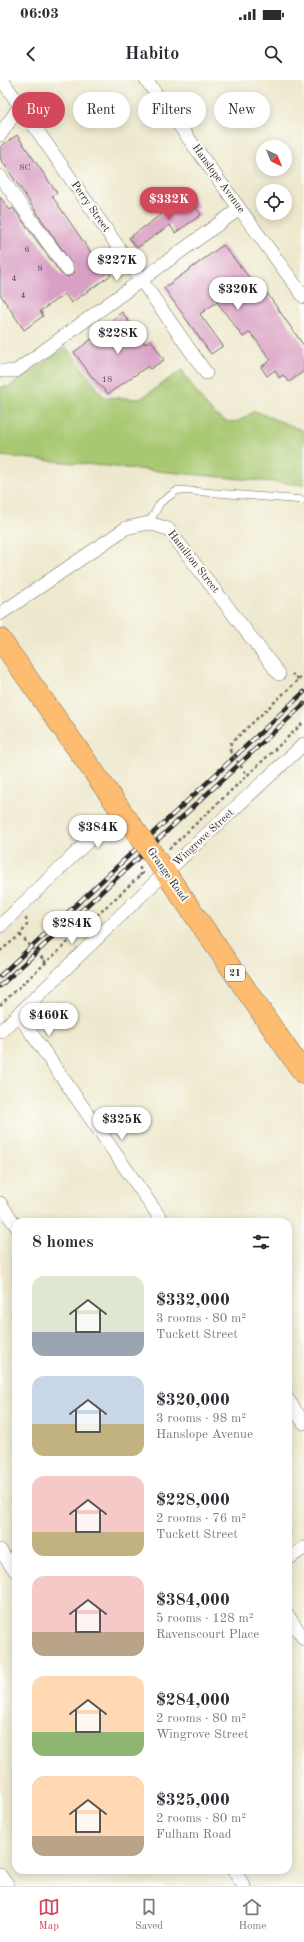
<!DOCTYPE html>
<meta charset="utf-8">
<style>
:root{--surface:#fff;--page:#f2f2f3;--text:#2b2b33;--muted:#7c7c81;--line:#e1e1e2;--accent:#d1495b}
body{margin:0;font-family:"Old Standard TT",serif;background:var(--page);color:var(--text);height:100vh;display:flex;flex-direction:column;font-size:15px;white-space:nowrap}
*{box-sizing:border-box;margin:0}
p{font-size:13px;color:var(--muted)}
.icon{flex:none;width:22px;height:22px;fill:none;stroke:currentColor;stroke-width:2;stroke-linecap:round;stroke-linejoin:round}
.map{position:relative;flex:1;overflow:hidden}
.panel{position:absolute;left:12px;top:1138px;width:280px;height:656px;display:flex;flex-direction:column;background:var(--surface);border-radius:12px;box-shadow:0 2px 10px #0003}
.panel>*{flex:none}
.top-card{position:absolute;left:12px;top:12px;width:280px;height:36px;display:flex;gap:8px}
.needle{width:26px;rotate:137deg}
.controls{position:absolute;left:256px;top:60px;display:grid;gap:8px}
.controls a{display:grid;place-items:center;width:36px;height:36px;border-radius:50%;background:var(--surface);box-shadow:0 2px 10px #0003;font-size:20px}
.price{position:absolute;translate:-50% -34px;padding:0 9px;border-radius:14px;background:#fff;color:#222;font-size:13px;line-height:26px;filter:drop-shadow(0 1px 2px #0008)}
.price::after{content:'';position:absolute;left:50%;top:24px;width:12px;height:9px;margin-left:-6px;background:inherit;clip-path:polygon(0 0,100% 0,50% 100%)}
.price.current{background:var(--accent);color:#fff}
ul{padding:0;list-style:none}
li{display:flex;align-items:center;gap:12px;height:100px;padding:0 20px}
li span{display:grid;place-items:center;flex:none;width:112px;height:80px;border-radius:12px;color:#555}
li>.icon{margin-inline-start:auto}
span .icon{width:48px;height:48px;fill:#fffc;stroke-width:1}
li b{font-size:17px}
h2{display:flex;justify-content:space-between;align-items:center;height:48px;padding:0 20px;font-size:17px}
.chip{padding:0 14px;border-radius:18px;background:var(--surface);box-shadow:0 2px 10px #0003;font-size:14px;line-height:36px}
.chip.current{background:var(--accent);color:#fff}
.status{display:flex;justify-content:space-between;align-items:center;height:28px;padding:0 20px;background:var(--surface);direction:ltr}
.status svg{height:11px;fill:currentColor}
header{display:flex;justify-content:space-between;align-items:center;height:52px;padding:0 20px;background:var(--surface);font-size:18px;font-weight:700}
.tab-bar{display:flex;justify-content:space-around;align-items:center;height:56px;border-top:1px solid var(--line);background:var(--surface);font-size:11px;color:var(--muted)}
.tab-bar a{display:grid;justify-items:center;gap:2px}
.tab-bar .current{color:var(--accent)}
.map>svg:first-child{display:block}
</style>
<div class="status"><b>06:03</b><svg viewBox="0 0 49 12"><path d="M0 12V9h3v3zM5 12V6h3v6zM10 12V3h3v9zM15 12V0h3v12zM26 1h20v11H26zM47 4h2v5h-2z"/></svg></div>
<header><svg class="icon" aria-label="back" viewBox="0 0 24 24"><path d="M15 5l-7 7 7 7"/></svg>Habito<svg class="icon" aria-label="search" viewBox="0 0 24 24"><circle cx="10" cy="10" r="6"/><path d="M15 15l6 6"/></svg></header>
<div class="map">
<svg width="304" height="1806" viewBox="0 0 304 1806">
<rect width="100%" height="100%" fill="#fdfcf7"/>
<filter id="ink" filterUnits="userSpaceOnUse"><feTurbulence type="fractalNoise" baseFrequency=".025" numOctaves="2"/><feDisplacementMap in="SourceGraphic" scale="8" xChannelSelector="R" yChannelSelector="G"/><feConvolveMatrix kernelMatrix="1 2 1 2 8 2 1 2 1" color-interpolation-filters="sRGB"/></filter>
<filter id="wash" filterUnits="userSpaceOnUse"><feTurbulence type="fractalNoise" baseFrequency=".012" numOctaves="4" result="noise"/><feDisplacementMap in="SourceGraphic" scale="16" xChannelSelector="R" yChannelSelector="G"/><feGaussianBlur stdDeviation="0.9" result="paint"/><feColorMatrix in="noise" values="0 0 0 0 0 0 0 0 0 0 0 0 0 0 0 0 0 1.4 0 .05"/><feComposite in="paint" operator="in"/></filter>
<g filter="url(#wash)">
<rect width="100%" height="100%" fill="#eee9ce"/>
<path fill="#a7c76f" stroke="#69794d" d="M 66,267 L 104,317 L 140,319 L 182,290 C 191,304 214,344 233,342 C 240,342 249,334 255,331 L 304,351 L 304,405 L 0,376 L 0,307 L 9,307 Z"/>
<g id="blocks">
<path fill="#d9a0c5" d="M 17,55 L 57,113 L 52,116 L 96,180 L 99,177 L 111,195 L 71,223 L 65,214 L 40,231 L 43,236 L 24,250 L 0,214 L 0,117 L 10,130 L 13,128 L 61,194 L 68,197 L 74,193 L 75,189 L 0,78 L 0,67 Z
M 190,115 L 199,126 L 196,128 L 201,135 L 175,153 L 170,145 L 137,168 L 129,158 L 186,116 L 188,117 Z
M 223,165 L 261,212 L 264,209 L 304,266 L 304,291 L 289,302 L 283,295 L 279,298 L 275,290 L 267,296 L 261,287 L 271,280 L 250,252 L 243,257 L 217,222 L 200,234 L 223,266 L 211,274 L 164,208 Z
M 122,232 L 145,264 L 151,260 L 164,280 L 150,289 L 148,286 L 108,314 L 92,297 L 74,272 L 92,259 L 93,261 L 117,245 L 113,239 Z"/>
</g>
</g>
<g filter="url(#ink)">
<use href="#blocks" fill-opacity="0" stroke="#6f6e64" stroke-width="1"/>
<g fill="none" stroke-linecap="round" stroke-linejoin="round">
<defs>
<path id="service" d="M 149,443 L 160,423 L 178,410 L 304,420"/>
<path id="minor" d="M 2,0 L 206,293
M 146,0 L 304,217
M 0,55 L 20,26
M 0,96 L 67,189
M 0,291 L 16,291 L 239,129
M 0,534 L 126,448 L 149,443 L 168,449 L 279,594
M 0,846 L 108,742 L 122,733
M 18,934 L 163,1142
M 0,952 L 148,809 L 304,664
M 0,1123 L 16,1146
M 288,1320 L 304,1343
M 0,1470 L 16,1492
M 288,1479 L 304,1468
M 288,1536 L 304,1559
M 233,1790 L 244,1806
M 0,1795 L 8,1806"/>
<path id="primary" d="M 0,559 L 124,735
M 154,776 L 304,994"/>
</defs>
<use href="#service" stroke="#6f6e64" stroke-width="8"/>
<use href="#minor" stroke="#6f6e64" stroke-width="14"/>
<use href="#primary" stroke="#6f6e64" stroke-width="22"/>
<path stroke="#6f6e64" stroke-width="2.5" stroke-dasharray="3 3" stroke-linecap="butt" d="M 299,599 L 304,594
M 230,671 L 231,663 L 299,599 L 292,594
M 169,769 L 304,642
M 0,871 L 20,855 L 27,845 L 26,838
M 44,880 L 46,883
M 0,925 L 145,791"/>
<use href="#service" stroke="#fff" stroke-width="7"/>
<use href="#minor" stroke="#fff" stroke-width="13"/>
<use href="#primary" stroke="#fdbc70" stroke-width="21"/>
<defs>
<path id="rail" d="M 0,896 L 304,612
M 0,906 L 304,624"/>
</defs>
<use href="#rail" stroke="#2b2b2b" stroke-width="4.5"/>
<use href="#rail" stroke="#fdfcf7" stroke-width="3" stroke-dasharray="9" stroke-linecap="butt"/>
<defs>
<path id="primary-bridge" d="M 124,735 L 154,776"/>
</defs>
<use href="#primary-bridge" stroke="#6f6e64" stroke-width="22" stroke-linecap="butt"/>
<path stroke="#6f6e64" stroke-width="2.5" stroke-dasharray="3 3" stroke-linecap="butt" d="M 230,671 L 247,695
M 140,796 L 140,787
M 20,855 L 44,880"/>
<use href="#primary-bridge" stroke="#fdbc70" stroke-width="21"/>
</g>
</g>
<g text-anchor="middle" dominant-baseline="central" stroke-width="4" stroke-linejoin="round" paint-order="stroke">
<g font-size="9" fill="#564852">
<text x="25" y="87">8C</text>
<text x="27" y="169">6</text>
<text x="40" y="188">8</text>
<text x="14" y="198">4</text>
<text x="23" y="215">4</text>
<text x="107" y="299">18</text>
</g>
<rect fill="#fdfcf7" stroke="#6a6a68" stroke-width="1" x="225" y="885" width="20" height="16" rx="3"/>
<g font-size="10" font-weight="bold" fill="#2b2b2b">
<text x="235" y="893">21</text>
</g>
<g font-size="11" fill="#2b2b2b" stroke="#fdfcf7">
<text transform="translate(218 99) rotate(54)">Hanslope Avenue</text>
<text transform="translate(90 127) rotate(55)">Perry Street</text>
<text transform="translate(193 482) rotate(52)">Hamilton Street</text>
<text transform="translate(204 758) rotate(-43)">Wingrove Street</text>
<text transform="translate(167 795) rotate(55)">Grange Road</text>
</g>
</g>
</svg>
<div class="controls">
<a><svg class="needle" viewBox="-14 -14 28 28"><path d="M0-13l5 13h-10z" fill="#e53935"/><path d="M0 13l5-13h-10z" fill="#7c7c81"/></svg></a>
<a><svg class="icon" aria-label="locate" viewBox="0 0 24 24"><circle cx="12" cy="12" r="6"/><path d="M12 2v4M12 18v4M2 12h4M18 12h4"/></svg></a>
</div>
<b class="price current" style="left:169px;top:141px">$332K</b>
<b class="price" style="left:117px;top:202px">$227K</b>
<b class="price" style="left:238px;top:231px">$320K</b>
<b class="price" style="left:118px;top:275px">$228K</b>
<b class="price" style="left:98px;top:769px">$384K</b>
<b class="price" style="left:72px;top:865px">$284K</b>
<b class="price" style="left:49px;top:957px">$460K</b>
<b class="price" style="left:122px;top:1061px">$325K</b>
<div class="top-card">
<a class="chip current">Buy</a>
<a class="chip">Rent</a>
<a class="chip">Filters</a>
<a class="chip">New</a>
</div>
<section class="panel">
<h2>8 homes<svg class="icon" aria-label="filters" viewBox="0 0 24 24"><path d="M4 7h16M4 17h16"/><circle cx="9" cy="7" r="2"/><circle cx="15" cy="17" r="2"/></svg></h2>
<ul>
<li><span style="background:linear-gradient(#dfe7d0 70%,#9aa5b1 0)"><svg class="icon" aria-label="home" viewBox="0 0 24 24"><path d="M3 11l9-7 9 7M6 9v11h12V9"/></svg></span><div><b>$332,000</b><p>3 rooms · 80 m²</p><p>Tuckett Street</p></div></li>
<li><span style="background:linear-gradient(#c9d6e8 60%,#c2b280 0)"><svg class="icon" aria-label="home" viewBox="0 0 24 24"><path d="M3 11l9-7 9 7M6 9v11h12V9"/></svg></span><div><b>$320,000</b><p>3 rooms · 98 m²</p><p>Hanslope Avenue</p></div></li>
<li><span style="background:linear-gradient(#f6c9c9 70%,#c2b280 0)"><svg class="icon" aria-label="home" viewBox="0 0 24 24"><path d="M3 11l9-7 9 7M6 9v11h12V9"/></svg></span><div><b>$228,000</b><p>2 rooms · 76 m²</p><p>Tuckett Street</p></div></li>
<li><span style="background:linear-gradient(#f6c9c9 70%,#b9a48a 0)"><svg class="icon" aria-label="home" viewBox="0 0 24 24"><path d="M3 11l9-7 9 7M6 9v11h12V9"/></svg></span><div><b>$384,000</b><p>5 rooms · 128 m²</p><p>Ravenscourt Place</p></div></li>
<li><span style="background:linear-gradient(#ffd9b3 70%,#8fb573 0)"><svg class="icon" aria-label="home" viewBox="0 0 24 24"><path d="M3 11l9-7 9 7M6 9v11h12V9"/></svg></span><div><b>$284,000</b><p>2 rooms · 80 m²</p><p>Wingrove Street</p></div></li>
<li><span style="background:linear-gradient(#ffd9b3 75%,#b9a48a 0)"><svg class="icon" aria-label="home" viewBox="0 0 24 24"><path d="M3 11l9-7 9 7M6 9v11h12V9"/></svg></span><div><b>$325,000</b><p>2 rooms · 80 m²</p><p>Fulham Road</p></div></li>
</ul>
</section>
</div>
<nav class="tab-bar">
<a class="current"><svg class="icon" aria-label="map" viewBox="0 0 24 24"><path d="M3 6l6-2 6 2 6-2v14l-6 2-6-2-6 2zM9 4v14M15 6v14"/></svg>Map</a>
<a><svg class="icon" aria-label="saved" viewBox="0 0 24 24"><path d="M7 4h10v16l-5-4-5 4z"/></svg>Saved</a>
<a><svg class="icon" aria-label="home" viewBox="0 0 24 24"><path d="M3 11l9-7 9 7M6 9v11h12V9"/></svg>Home</a>
</nav>
